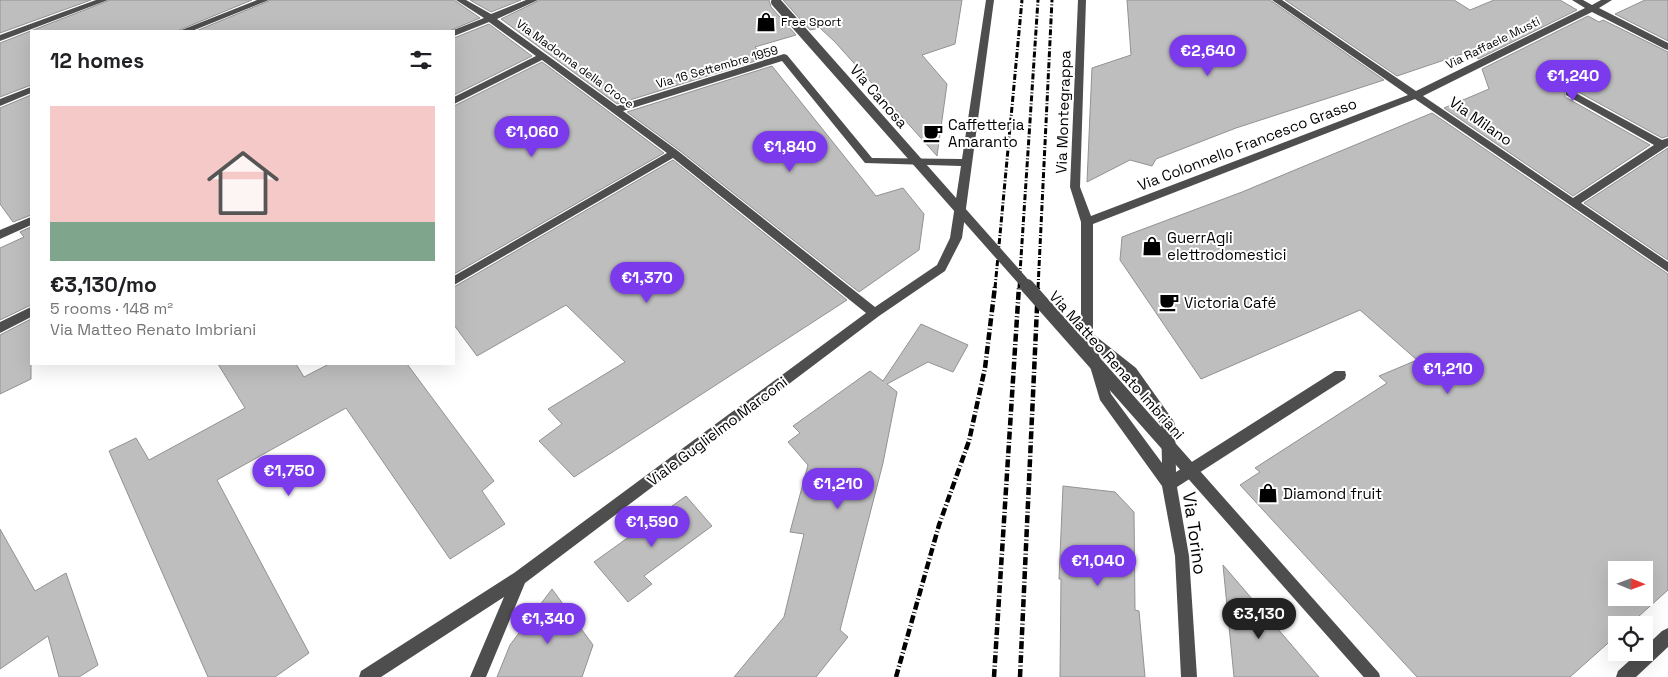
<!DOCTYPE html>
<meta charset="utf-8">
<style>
:root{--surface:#fff;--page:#f2f2f2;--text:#202124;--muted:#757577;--line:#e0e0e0;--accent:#7c3aed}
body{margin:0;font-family:"Space Grotesk",sans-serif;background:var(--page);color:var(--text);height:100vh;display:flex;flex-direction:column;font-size:19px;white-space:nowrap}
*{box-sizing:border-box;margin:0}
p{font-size:16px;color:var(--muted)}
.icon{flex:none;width:28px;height:28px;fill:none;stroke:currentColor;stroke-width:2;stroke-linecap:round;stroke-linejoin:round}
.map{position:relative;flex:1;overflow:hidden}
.panel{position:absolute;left:30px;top:30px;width:425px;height:335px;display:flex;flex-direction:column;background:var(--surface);border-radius:0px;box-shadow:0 5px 20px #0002}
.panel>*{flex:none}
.needle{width:32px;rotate:91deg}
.fabs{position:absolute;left:1608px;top:561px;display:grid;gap:10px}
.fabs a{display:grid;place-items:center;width:45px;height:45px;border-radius:0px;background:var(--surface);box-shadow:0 5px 20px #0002;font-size:25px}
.price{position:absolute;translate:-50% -42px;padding:0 11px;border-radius:18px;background:var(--accent);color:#fff;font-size:16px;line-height:32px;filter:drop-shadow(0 1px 2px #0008)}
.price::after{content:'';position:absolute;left:50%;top:30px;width:15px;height:11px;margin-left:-8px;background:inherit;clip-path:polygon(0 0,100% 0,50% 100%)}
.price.current{background:#222;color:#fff}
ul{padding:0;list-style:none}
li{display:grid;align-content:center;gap:10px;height:265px;padding:0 20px}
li+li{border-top:1px solid var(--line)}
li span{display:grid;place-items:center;height:155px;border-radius:0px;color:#555}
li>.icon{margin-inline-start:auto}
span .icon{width:90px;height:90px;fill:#fffc;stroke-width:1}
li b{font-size:21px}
h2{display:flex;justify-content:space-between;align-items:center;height:60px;padding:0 20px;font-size:21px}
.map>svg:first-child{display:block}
</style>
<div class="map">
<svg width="1668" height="677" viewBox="0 0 1668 677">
<rect width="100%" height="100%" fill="#fff"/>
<path fill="#bebebe" stroke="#929292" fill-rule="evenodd" d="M 0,0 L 91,0 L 0,33 Z
M 110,0 L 252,0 L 177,31 L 31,31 L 31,85 L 0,97 L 0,43 Z
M 271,0 L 454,0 L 480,18 L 449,31 L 196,31 Z
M 470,0 L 521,0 L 491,12 Z
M 540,0 L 769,0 L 771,7 L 796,35 L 755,47 L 765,58 L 617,104 L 501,19 Z
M 783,0 L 962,0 L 955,44 L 922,55 L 947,84 L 937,156 L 835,42 L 820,28 L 810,30 Z
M 1127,0 L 1270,0 L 1384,80 L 1236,128 L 1156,159 L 1152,166 L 1130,160 L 1087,182 L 1092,68 L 1131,55 Z
M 1285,0 L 1454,0 L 1470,10 L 1494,0 L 1560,0 L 1577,10 L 1478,59 L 1474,50 L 1397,76 Z
M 1645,0 L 1668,0 L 1668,41 L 1615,14 Z
M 1588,16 L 1599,22 L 1603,20 L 1668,52 L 1668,136 L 1662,138 L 1573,89 L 1565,90 L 1565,97 L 1650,145 L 1573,196 L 1444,108 L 1489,89 L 1482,69 Z
M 489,24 L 532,56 L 454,95 L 454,38 Z
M 542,62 L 664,153 L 454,274 L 454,106 Z
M 772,66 L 876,196 L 903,188 L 924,214 L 919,250 L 859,292 L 679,150 L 627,112 Z
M 31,95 L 31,215 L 13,222 L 0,204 L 0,108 Z
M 1432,113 L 1668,274 L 1668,590 L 1629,625 L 1616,625 L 1616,636 L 1570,677 L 1417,677 L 1240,485 L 1260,472 L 1255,468 L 1387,383 L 1379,376 L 1417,360 L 1360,310 L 1201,379 L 1120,260 L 1122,237 L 1242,192 ZM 1616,570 L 1644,570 L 1644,598 L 1616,598 Z
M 1668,148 L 1668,260 L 1584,203 Z
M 673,160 L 847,300 L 574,477 L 539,441 L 562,424 L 548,409 L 625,362 L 566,305 L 477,356 L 454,325 L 454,287 Z
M 31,227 L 31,305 L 0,320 L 0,248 L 24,237 L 20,232 Z
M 31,319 L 31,379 L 0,394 L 0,335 Z
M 921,324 L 968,345 L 953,372 L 928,362 L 887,384 L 897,392 L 883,463 L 840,630 L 848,637 L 816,677 L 734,677 L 784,617 L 804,534 L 790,532 L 808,465 L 788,442 L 800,433 L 793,426 L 870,371 L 883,381 Z
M 218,364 L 296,364 L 304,377 L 329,364 L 407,364 L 494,481 L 482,491 L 505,524 L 450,559 L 346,408 L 217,480 L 309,653 L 275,677 L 208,677 L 109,451 L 136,438 L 149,460 L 245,408 Z
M 1063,486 L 1115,492 L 1134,512 L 1135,610 L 1139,611 L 1145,677 L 1060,677 L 1061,579 L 1059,579 Z
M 686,496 L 712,526 L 644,576 L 652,584 L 628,602 L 594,562 Z
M 0,529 L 35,591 L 66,573 L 98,665 L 79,677 L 59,677 L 48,636 L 0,669 Z
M 1223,565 L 1319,677 L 1234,677 Z
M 552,589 L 593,645 L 582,677 L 497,677 L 510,645 Z"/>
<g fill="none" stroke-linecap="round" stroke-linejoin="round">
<path fill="#4e4e4e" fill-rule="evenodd" d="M 96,0 L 108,0 L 0,41 L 0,35 Z
M 257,0 L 269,0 L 192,31 L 179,31 Z
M 456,0 L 466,0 L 491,14 L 526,0 L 538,0 L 497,19 L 617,106 L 784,54 L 787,55 L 872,158 L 962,159 L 986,0 L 994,0 L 962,238 L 945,271 L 879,316 L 525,583 L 486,677 L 470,677 L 504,597 L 381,677 L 359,677 L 361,671 L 514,573 L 866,313 L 673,158 L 454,285 L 454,276 L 667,153 L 542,60 L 454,104 L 454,97 L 536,56 L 489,22 L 454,36 L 454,31 L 451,31 L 484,18 ZM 782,61 L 865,163 L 961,166 L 950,238 L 937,265 L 875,307 L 678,151 L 623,111 Z
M 1078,0 L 1086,0 L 1080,187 L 1091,216 L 1408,95 L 1272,0 L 1282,0 L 1416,91 L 1585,8 L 1572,0 L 1583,0 L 1592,5 L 1601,0 L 1612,0 L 1599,8 L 1668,43 L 1668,50 L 1665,49 L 1592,12 L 1423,96 L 1573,198 L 1654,145 L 1566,95 L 1566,91 L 1572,91 L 1662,140 L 1668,138 L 1668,146 L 1581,203 L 1668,262 L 1668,272 L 1415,99 L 1093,224 L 1093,334 L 1136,368 L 1173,420 L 1175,424 L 1176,472 L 1335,371 L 1345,371 L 1346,375 L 1345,379 L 1177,487 L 1189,556 L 1197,677 L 1181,677 L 1175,556 L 1162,486 L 1100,400 L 1081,336 L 1081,222 L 1070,187 ZM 1098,352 L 1126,376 L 1161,425 L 1162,463 L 1111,394 Z
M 31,87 L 31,93 L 0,106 L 0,99 Z
M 31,217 L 31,225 L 0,239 L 0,230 Z
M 31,307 L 31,317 L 0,333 L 0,322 Z
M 1668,628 L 1668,647 L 1636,677 L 1616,677 L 1618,671 L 1639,652 L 1644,652 L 1644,648 L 1662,631 Z"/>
<path stroke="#000" stroke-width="3" stroke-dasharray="6 2 1 2" stroke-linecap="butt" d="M 995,288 L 1022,0
M 1019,288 L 1038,0
M 1038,288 L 1052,0"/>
<path stroke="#000" stroke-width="4.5" stroke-dasharray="8 2.5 1 2.5" stroke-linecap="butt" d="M 896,677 L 939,525 L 969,441 L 985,368 L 995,286
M 994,677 L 1019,286
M 1020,677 L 1038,286"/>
<path stroke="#4e4e4e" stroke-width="10" d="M 776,2 L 1029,288"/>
<path stroke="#4e4e4e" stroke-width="14" d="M 1027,286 L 1373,677"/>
</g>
<defs>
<symbol id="shop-bare" viewBox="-9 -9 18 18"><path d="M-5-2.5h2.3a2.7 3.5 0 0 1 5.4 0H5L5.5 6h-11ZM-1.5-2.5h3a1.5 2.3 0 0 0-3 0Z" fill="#000" stroke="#fff" stroke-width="2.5" paint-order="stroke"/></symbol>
<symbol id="cafe-bare" viewBox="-9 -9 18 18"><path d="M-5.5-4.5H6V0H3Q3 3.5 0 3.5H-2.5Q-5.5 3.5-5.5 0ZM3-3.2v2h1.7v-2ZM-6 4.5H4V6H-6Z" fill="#000" stroke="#fff" stroke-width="2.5" paint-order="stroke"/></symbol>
</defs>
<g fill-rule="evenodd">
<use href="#shop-bare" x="752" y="8" width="28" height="28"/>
<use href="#cafe-bare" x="919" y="119" width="28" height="28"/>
<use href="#shop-bare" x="1138" y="232" width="28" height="28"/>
<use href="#cafe-bare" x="1155" y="288" width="28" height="28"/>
<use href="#shop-bare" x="1254" y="479" width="28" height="28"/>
</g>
<g text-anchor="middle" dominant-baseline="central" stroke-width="4" stroke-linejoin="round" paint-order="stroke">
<g font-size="12" fill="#000" stroke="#fff" text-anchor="start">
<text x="781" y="22">Free Sport</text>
</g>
<g font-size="12" fill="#000" stroke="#fff">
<text transform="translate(1493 43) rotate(-26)">Via Raffaele Musti</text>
<text transform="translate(575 64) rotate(36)">Via Madonna della Croce</text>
<text transform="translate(717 67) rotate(-16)">Via 16 Settembre 1959</text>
</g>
<g font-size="15" fill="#000" stroke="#fff">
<text transform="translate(879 96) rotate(49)">Via Canosa</text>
<text transform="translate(1063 112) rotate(-88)">Via Montegrappa</text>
<text transform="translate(1481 121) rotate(35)">Via Milano</text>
<text transform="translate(1247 144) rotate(-21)">Via Colonnello Francesco Grasso</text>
<text transform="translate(1117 365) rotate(48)">Via Matteo Renato Imbriani</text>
<text transform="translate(717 431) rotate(-37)">Viale Guglielmo Marconi</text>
</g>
<g font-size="15" fill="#000" stroke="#fff" text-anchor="start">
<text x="948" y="124">Caffetteria<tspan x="948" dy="17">Amaranto</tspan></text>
<text x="1167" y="237">GuerrAgli<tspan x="1167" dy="17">elettrodomestici</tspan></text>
<text x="1184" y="302">Victoria Café</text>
<text x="1283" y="493">Diamond fruit</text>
</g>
<g font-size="18" fill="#000" stroke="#fff">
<text transform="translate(1195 533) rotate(82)">Via Torino</text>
</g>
</g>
</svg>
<div class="fabs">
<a><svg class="needle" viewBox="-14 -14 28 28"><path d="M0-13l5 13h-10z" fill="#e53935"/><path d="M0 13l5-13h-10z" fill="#757577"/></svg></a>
<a><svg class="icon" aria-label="locate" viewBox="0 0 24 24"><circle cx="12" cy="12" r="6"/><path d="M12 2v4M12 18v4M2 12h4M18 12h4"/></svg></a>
</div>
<b class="price" style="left:1208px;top:77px">€2,640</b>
<b class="price" style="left:1573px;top:102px">€1,240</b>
<b class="price" style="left:532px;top:158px">€1,060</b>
<b class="price" style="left:790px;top:173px">€1,840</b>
<b class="price" style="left:647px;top:304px">€1,370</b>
<b class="price" style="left:1448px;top:395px">€1,210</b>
<b class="price" style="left:289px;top:497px">€1,750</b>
<b class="price" style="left:838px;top:510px">€1,210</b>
<b class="price" style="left:652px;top:548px">€1,590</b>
<b class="price" style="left:1098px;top:587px">€1,040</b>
<b class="price current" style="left:1259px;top:640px">€3,130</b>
<b class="price" style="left:548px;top:645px">€1,340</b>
<section class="panel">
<h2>12 homes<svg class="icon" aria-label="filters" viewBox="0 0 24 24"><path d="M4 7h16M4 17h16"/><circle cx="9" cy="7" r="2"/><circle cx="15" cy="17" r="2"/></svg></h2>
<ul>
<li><span style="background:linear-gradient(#f6c9c9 75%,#7fa58c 0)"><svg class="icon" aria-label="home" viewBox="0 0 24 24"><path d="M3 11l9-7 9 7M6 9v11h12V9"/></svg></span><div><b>€3,130/mo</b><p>5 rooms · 148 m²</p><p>Via Matteo Renato Imbriani</p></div></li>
</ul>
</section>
</div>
